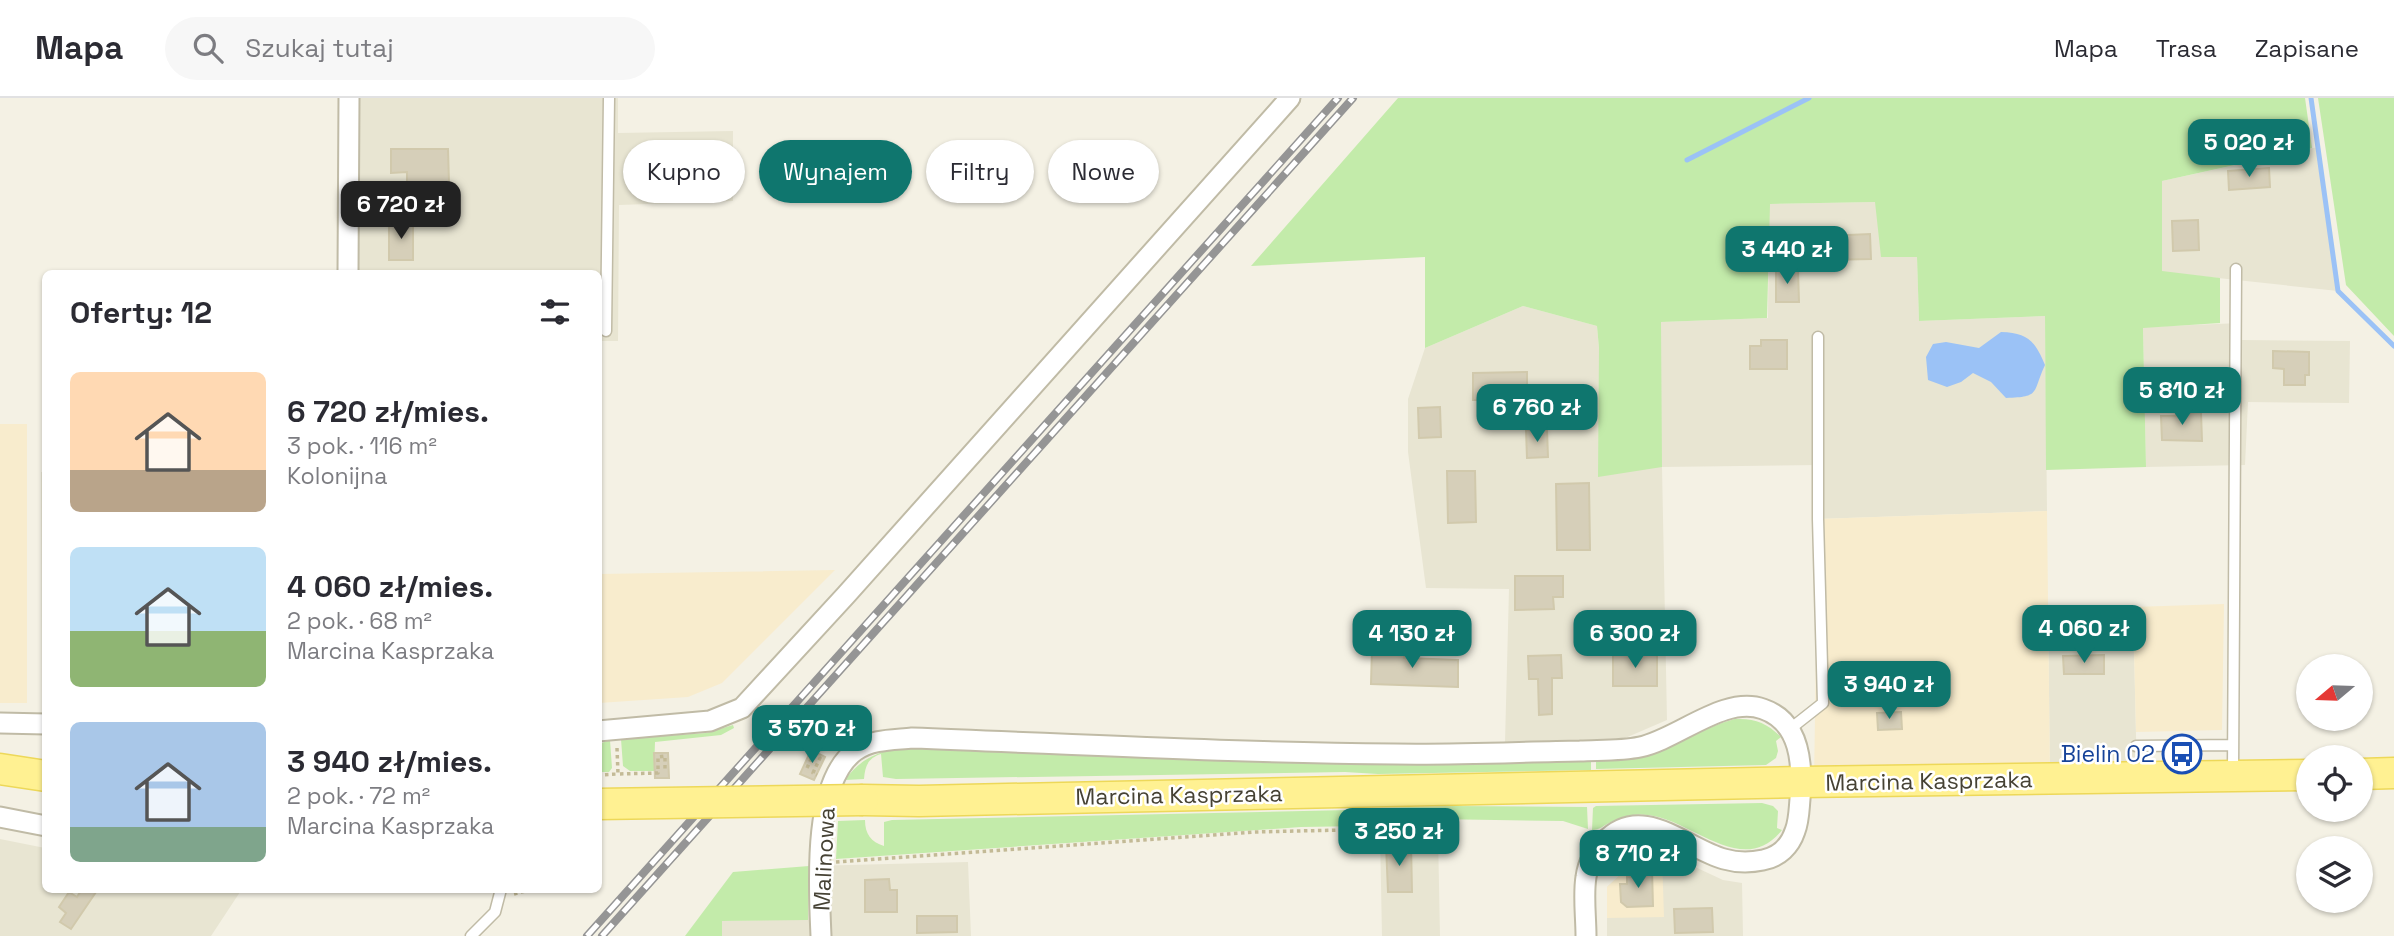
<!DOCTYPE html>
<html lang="pl">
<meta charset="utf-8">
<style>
:root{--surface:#fff;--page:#f7f7f7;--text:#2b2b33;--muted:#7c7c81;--line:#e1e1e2;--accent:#0f766e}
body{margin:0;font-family:"Space Grotesk",sans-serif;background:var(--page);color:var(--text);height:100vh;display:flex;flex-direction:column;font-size:26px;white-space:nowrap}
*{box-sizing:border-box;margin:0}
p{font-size:23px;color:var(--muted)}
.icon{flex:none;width:38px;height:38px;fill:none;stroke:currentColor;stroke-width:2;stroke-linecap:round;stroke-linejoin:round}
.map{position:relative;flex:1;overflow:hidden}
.sheet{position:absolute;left:42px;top:172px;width:560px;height:623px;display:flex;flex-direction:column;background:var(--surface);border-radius:10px;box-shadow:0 2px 5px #0004}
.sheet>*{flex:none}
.hud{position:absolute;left:623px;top:42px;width:665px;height:63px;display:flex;gap:14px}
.needle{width:46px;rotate:251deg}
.controls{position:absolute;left:2296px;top:556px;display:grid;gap:14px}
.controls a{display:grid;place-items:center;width:77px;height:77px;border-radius:50%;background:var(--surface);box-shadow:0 2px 5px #0004;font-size:35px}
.price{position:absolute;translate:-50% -60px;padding:0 16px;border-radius:14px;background:var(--accent);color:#fff;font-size:23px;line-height:46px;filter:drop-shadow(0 2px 4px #0008)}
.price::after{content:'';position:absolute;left:50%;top:42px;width:21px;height:16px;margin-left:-10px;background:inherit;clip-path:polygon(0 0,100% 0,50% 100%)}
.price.current{background:#222;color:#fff}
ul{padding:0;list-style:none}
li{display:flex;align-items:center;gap:21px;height:175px;padding:0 28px}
li span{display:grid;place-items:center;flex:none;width:196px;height:140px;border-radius:10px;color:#555}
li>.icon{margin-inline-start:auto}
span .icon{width:84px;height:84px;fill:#fffc;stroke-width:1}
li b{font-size:30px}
h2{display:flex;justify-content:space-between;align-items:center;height:84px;padding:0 28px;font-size:30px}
.pill{padding:0 24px;border-radius:32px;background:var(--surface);box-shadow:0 2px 5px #0004;font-size:24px;line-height:63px}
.pill.current{background:var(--accent);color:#fff}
header{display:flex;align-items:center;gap:42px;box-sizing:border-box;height:98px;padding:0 35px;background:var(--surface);border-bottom:2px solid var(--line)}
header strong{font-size:33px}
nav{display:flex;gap:38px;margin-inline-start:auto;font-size:24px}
.search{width:490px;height:63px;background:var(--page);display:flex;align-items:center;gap:18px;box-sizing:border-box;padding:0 24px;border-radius:38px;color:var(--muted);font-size:26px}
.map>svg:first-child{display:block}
</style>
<header>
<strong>Mapa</strong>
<div class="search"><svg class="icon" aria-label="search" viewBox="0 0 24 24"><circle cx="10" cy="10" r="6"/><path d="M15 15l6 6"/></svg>Szukaj tutaj</div>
<nav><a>Mapa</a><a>Trasa</a><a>Zapisane</a></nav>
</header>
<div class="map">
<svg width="2394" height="838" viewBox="0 0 2394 838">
<rect width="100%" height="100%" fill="#f4f1e4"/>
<path fill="#e8e5d2" d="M 355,0 L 618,0 L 618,35 L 733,33 L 733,103 L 619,107 L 618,243 L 599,243 L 598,175 L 355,175 Z
M 2318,49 L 2338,193 L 2162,174 L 2162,83 Z
M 1876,104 L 1917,159 L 1919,223 L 2045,218 L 2047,413 L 1818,421 L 1817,367 L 1662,369 L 1667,622 L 1616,644 L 1505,644 L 1509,491 L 1426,490 L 1408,354 L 1408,301 L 1425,250 L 1523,208 L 1597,228 L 1599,250 L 1661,224 L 1768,220 L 1769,106 Z
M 2241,225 L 2242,242 L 2350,243 L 2349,305 L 2248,304 L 2245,367 L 2146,369 L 2143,229 Z
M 41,374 L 46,374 L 45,626 L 42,617 Z
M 2048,509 L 2133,509 L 2137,680 L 2050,681 Z
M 1380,735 L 1438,736 L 1440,838 L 1382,838 Z
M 0,741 L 45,750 L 46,791 L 242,791 L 211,838 L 0,838 Z
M 1644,755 L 1680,762 L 1723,782 L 1742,785 L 1743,838 L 1607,838 L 1607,789 Z
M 968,764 L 971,838 L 722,838 L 722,823 L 808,821 L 809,768 Z"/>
<path fill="#f8eccd" d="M 0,326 L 27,326 L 27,605 L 0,605 Z
M 2047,413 L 2050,681 L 1814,684 L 1818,421 Z
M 835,472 L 722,585 L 688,599 L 599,605 L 599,476 Z
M 2224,506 L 2222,632 L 2136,634 L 2133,509 Z
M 1644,755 L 1662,759 L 1664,819 L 1607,820 L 1607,789 Z"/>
<path fill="#c3ebaa" d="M 1398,0 L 2305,0 L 2312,50 L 2162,83 L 2162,173 L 2220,180 L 2220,225 L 2143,230 L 2146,369 L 2046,372 L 2045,218 L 1919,223 L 1917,159 L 1881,159 L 1875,104 L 1770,106 L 1767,220 L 1661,224 L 1662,369 L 1598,379 L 1599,250 L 1597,228 L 1523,208 L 1425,250 L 1425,159 L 1251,168 Z
M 2318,0 L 2394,0 L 2394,238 L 2346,187 Z
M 1735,621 C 1755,620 1767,625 1781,639 L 1776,643 L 1778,653 L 1776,660 L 1766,667 L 1596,671 L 1596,662 C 1612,661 1629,661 1645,658 C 1677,650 1703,629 1735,621 Z
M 733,627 L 734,630 L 721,637 L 655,644 L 654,673 L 630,673 L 623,668 L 621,641 L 706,635 Z
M 610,642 L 612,670 L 609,674 L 599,674 L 599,646 Z
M 897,650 L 1591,661 L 1591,672 L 1378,676 L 1345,674 L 896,681 L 883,679 L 881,656 C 868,660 865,668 864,681 L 845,682 C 858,663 875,655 897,650 Z
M 1762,705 L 1773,708 L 1778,713 L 1777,730 L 1782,732 C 1743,781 1693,722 1648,717 C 1636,715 1622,718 1611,724 C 1604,727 1600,732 1592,732 L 1593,710 L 1596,708 Z
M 1454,708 L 1587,709 L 1588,731 L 1563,723 L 1433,721 L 1427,727 L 1301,729 L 836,761 L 838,723 L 865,722 C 865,736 871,744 884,748 L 884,724 L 892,722 L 1349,712 L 1365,710 Z
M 809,768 L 808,822 L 722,823 L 722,838 L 685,838 L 733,774 Z"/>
<path fill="#9bc2f6" d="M 2001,234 C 2028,235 2035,243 2045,267 C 2032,295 2041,299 2006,300 L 1991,284 L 1973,275 L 1961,284 L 1947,289 L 1928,282 L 1926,259 L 1933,246 L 1946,244 L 1979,250 Z"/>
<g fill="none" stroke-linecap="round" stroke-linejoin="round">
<path stroke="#9bc2f6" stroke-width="5" d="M 2311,0 L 2338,193 L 2394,248
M 1687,62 L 1809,0"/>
</g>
<path fill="#d6cfb9" stroke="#d1c9ac" stroke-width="2" d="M 391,51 L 448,51 L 449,85 L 407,85 L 407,74 L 391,75 Z
M 2269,70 L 2270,89 L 2229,92 L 2228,73 Z
M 2198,122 L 2199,152 L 2173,153 L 2172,123 Z
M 389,124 L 413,124 L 413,162 L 389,162 Z
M 1870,136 L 1871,161 L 1826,162 L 1826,138 Z
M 1798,172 L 1799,204 L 1776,204 L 1776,173 Z
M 1761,242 L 1787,242 L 1787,271 L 1750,271 L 1750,248 L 1761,248 Z
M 2273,253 L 2309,254 L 2309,277 L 2305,277 L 2305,287 L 2284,287 L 2284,271 L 2273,270 Z
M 1527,274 L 1527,302 L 1473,302 L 1473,275 Z
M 1440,309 L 1441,339 L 1419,340 L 1418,310 Z
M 2201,314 L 2202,343 L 2162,342 L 2161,318 L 2176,318 L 2176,315 Z
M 1526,332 L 1547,332 L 1548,359 L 1527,360 Z
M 1447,373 L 1475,373 L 1476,424 L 1448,425 Z
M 1589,385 L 1590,452 L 1557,452 L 1556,386 Z
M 1515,478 L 1563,478 L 1563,499 L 1553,499 L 1554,511 L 1515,512 Z
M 1372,550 L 1404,551 L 1404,560 L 1458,562 L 1458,589 L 1371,586 Z
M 1657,556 L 1657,588 L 1613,588 L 1613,557 Z
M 1561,557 L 1562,580 L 1552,580 L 1552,616 L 1539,617 L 1538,581 L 1529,581 L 1528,558 Z
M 2104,557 L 2104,576 L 2064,576 L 2063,558 Z
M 1901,614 L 1902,631 L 1878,632 L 1877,615 Z
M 811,652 L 825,659 L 814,682 L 800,676 Z
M 654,655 L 668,655 L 669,680 L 655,680 Z
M 1411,745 L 1412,794 L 1388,794 L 1386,746 Z
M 1636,772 L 1652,772 L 1653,808 L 1627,809 L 1621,804 L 1620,786 L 1627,786 L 1627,779 L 1636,779 Z
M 889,781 L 890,792 L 897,792 L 897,814 L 865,814 L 865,782 Z
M 82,791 L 92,791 L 96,794 L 71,831 L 60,824 L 66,815 L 59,809 L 69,794 L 77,799 Z
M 1712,810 L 1713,834 L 1675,835 L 1674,811 Z
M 917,818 L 957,818 L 957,834 L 917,835 Z"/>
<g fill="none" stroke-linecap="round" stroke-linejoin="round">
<defs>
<path id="lane" d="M 606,233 L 609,0
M 1790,631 L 1823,605 L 1818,421 L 1818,239
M 2136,648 L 2233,647
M 2233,674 L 2236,171
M 471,838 L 495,814 L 501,791"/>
<path id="street" d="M 348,175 L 349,0
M 0,625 L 46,626
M 598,633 L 710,623 L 742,610 L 846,497 L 1290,0
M 0,719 L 46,728
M 821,838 C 819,790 812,684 855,653 C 872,641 893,642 912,640 C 1073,646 1234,655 1395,656 C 1457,657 1519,654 1580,653 C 1599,652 1621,653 1640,649 C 1678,641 1724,597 1763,611 C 1801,624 1803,667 1800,701 C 1799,712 1799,723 1795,733 C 1790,748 1779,759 1763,762 C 1749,765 1738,765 1724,761 C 1686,751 1642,703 1604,744 C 1594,755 1588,764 1586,779 C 1583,797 1586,819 1586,838"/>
<path id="primary" d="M 0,671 L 46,678
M 2361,676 L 2394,675
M 863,702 L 919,703 L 1802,684 L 2308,677"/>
</defs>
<use href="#lane" stroke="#c0bba6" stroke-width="13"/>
<use href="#street" stroke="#c0bba6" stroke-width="23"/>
<use href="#primary" stroke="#edd859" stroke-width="33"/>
<path stroke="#c3ba96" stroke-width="3.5" stroke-dasharray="3.5 3.5" stroke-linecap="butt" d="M 617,650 L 618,676 L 658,675 L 658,659 L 665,658 L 665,672
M 807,670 L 813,657 L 820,660 L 813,675 L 817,677
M 598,677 L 618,676
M 836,764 L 1254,734 L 1431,730
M 514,796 L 532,791"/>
<use href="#lane" stroke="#fff" stroke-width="10"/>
<use href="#street" stroke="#fff" stroke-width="19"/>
<use href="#primary" stroke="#fff192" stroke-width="30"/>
<defs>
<path id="rail" d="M 587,838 L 1338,0
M 602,838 L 1353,0"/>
</defs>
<use href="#rail" stroke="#959595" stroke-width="8"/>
<use href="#rail" stroke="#fff" stroke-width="5" stroke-dasharray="16" stroke-linecap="butt"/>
<defs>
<path id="primary-bridge" d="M 598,706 L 863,702"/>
</defs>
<use href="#primary-bridge" stroke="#edd859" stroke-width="33" stroke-linecap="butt"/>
<use href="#primary-bridge" stroke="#fff192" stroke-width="30"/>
</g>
<defs>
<symbol id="bus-ring" viewBox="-11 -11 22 22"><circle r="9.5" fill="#fff" stroke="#1a4fb4" stroke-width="1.5"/><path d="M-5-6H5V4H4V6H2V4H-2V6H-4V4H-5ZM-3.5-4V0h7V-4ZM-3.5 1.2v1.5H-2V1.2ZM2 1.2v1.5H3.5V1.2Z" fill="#1a4fb4"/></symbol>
</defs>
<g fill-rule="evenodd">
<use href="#bus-ring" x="2160" y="634" width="44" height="44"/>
</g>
<g text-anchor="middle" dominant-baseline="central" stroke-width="5" stroke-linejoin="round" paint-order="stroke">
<g font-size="23" fill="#164399" stroke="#fff" text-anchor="end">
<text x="2155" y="656">Bielin 02</text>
</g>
<g font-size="23" fill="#464234" stroke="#fff">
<text transform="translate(1929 683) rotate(-1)">Marcina Kasprzaka</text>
<text transform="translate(1179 697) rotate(-1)">Marcina Kasprzaka</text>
<text transform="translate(824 761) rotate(-87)">Malinowa</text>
</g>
</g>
</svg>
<div class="controls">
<a><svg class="needle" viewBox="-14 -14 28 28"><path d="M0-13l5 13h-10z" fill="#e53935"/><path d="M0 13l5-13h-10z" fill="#7c7c81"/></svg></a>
<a><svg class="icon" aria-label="locate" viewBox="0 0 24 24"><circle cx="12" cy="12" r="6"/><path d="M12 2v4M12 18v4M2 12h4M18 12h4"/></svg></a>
<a><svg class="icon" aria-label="layers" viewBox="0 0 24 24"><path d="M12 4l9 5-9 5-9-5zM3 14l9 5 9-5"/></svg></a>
</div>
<b class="price" style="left:2249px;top:81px">5 020 zł</b>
<b class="price current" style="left:401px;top:143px">6 720 zł</b>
<b class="price" style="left:1787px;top:188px">3 440 zł</b>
<b class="price" style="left:2182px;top:329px">5 810 zł</b>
<b class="price" style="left:1537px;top:346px">6 760 zł</b>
<b class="price" style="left:2084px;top:567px">4 060 zł</b>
<b class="price" style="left:1412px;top:572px">4 130 zł</b>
<b class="price" style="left:1635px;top:572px">6 300 zł</b>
<b class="price" style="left:1889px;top:623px">3 940 zł</b>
<b class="price" style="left:812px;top:667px">3 570 zł</b>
<b class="price" style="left:1399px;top:770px">3 250 zł</b>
<b class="price" style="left:1638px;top:792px">8 710 zł</b>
<div class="hud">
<a class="pill">Kupno</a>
<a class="pill current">Wynajem</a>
<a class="pill">Filtry</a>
<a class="pill">Nowe</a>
</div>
<section class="sheet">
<h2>Oferty: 12<svg class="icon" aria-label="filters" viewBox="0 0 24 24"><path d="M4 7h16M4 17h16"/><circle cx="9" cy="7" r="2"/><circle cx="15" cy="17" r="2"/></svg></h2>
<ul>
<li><span style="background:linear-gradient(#ffd9b3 70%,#b9a48a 0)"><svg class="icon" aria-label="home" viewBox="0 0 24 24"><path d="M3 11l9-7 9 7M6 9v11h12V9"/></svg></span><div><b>6 720 zł/mies.</b><p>3 pok. · 116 m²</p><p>Kolonijna</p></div></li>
<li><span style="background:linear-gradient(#bfe0f5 60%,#8fb573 0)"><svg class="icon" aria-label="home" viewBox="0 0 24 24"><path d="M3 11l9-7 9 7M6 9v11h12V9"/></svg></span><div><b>4 060 zł/mies.</b><p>2 pok. · 68 m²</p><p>Marcina Kasprzaka</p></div></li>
<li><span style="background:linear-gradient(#a9c7e8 75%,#7fa58c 0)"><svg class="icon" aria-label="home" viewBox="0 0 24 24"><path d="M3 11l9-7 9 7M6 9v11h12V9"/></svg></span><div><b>3 940 zł/mies.</b><p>2 pok. · 72 m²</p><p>Marcina Kasprzaka</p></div></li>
</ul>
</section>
</div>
